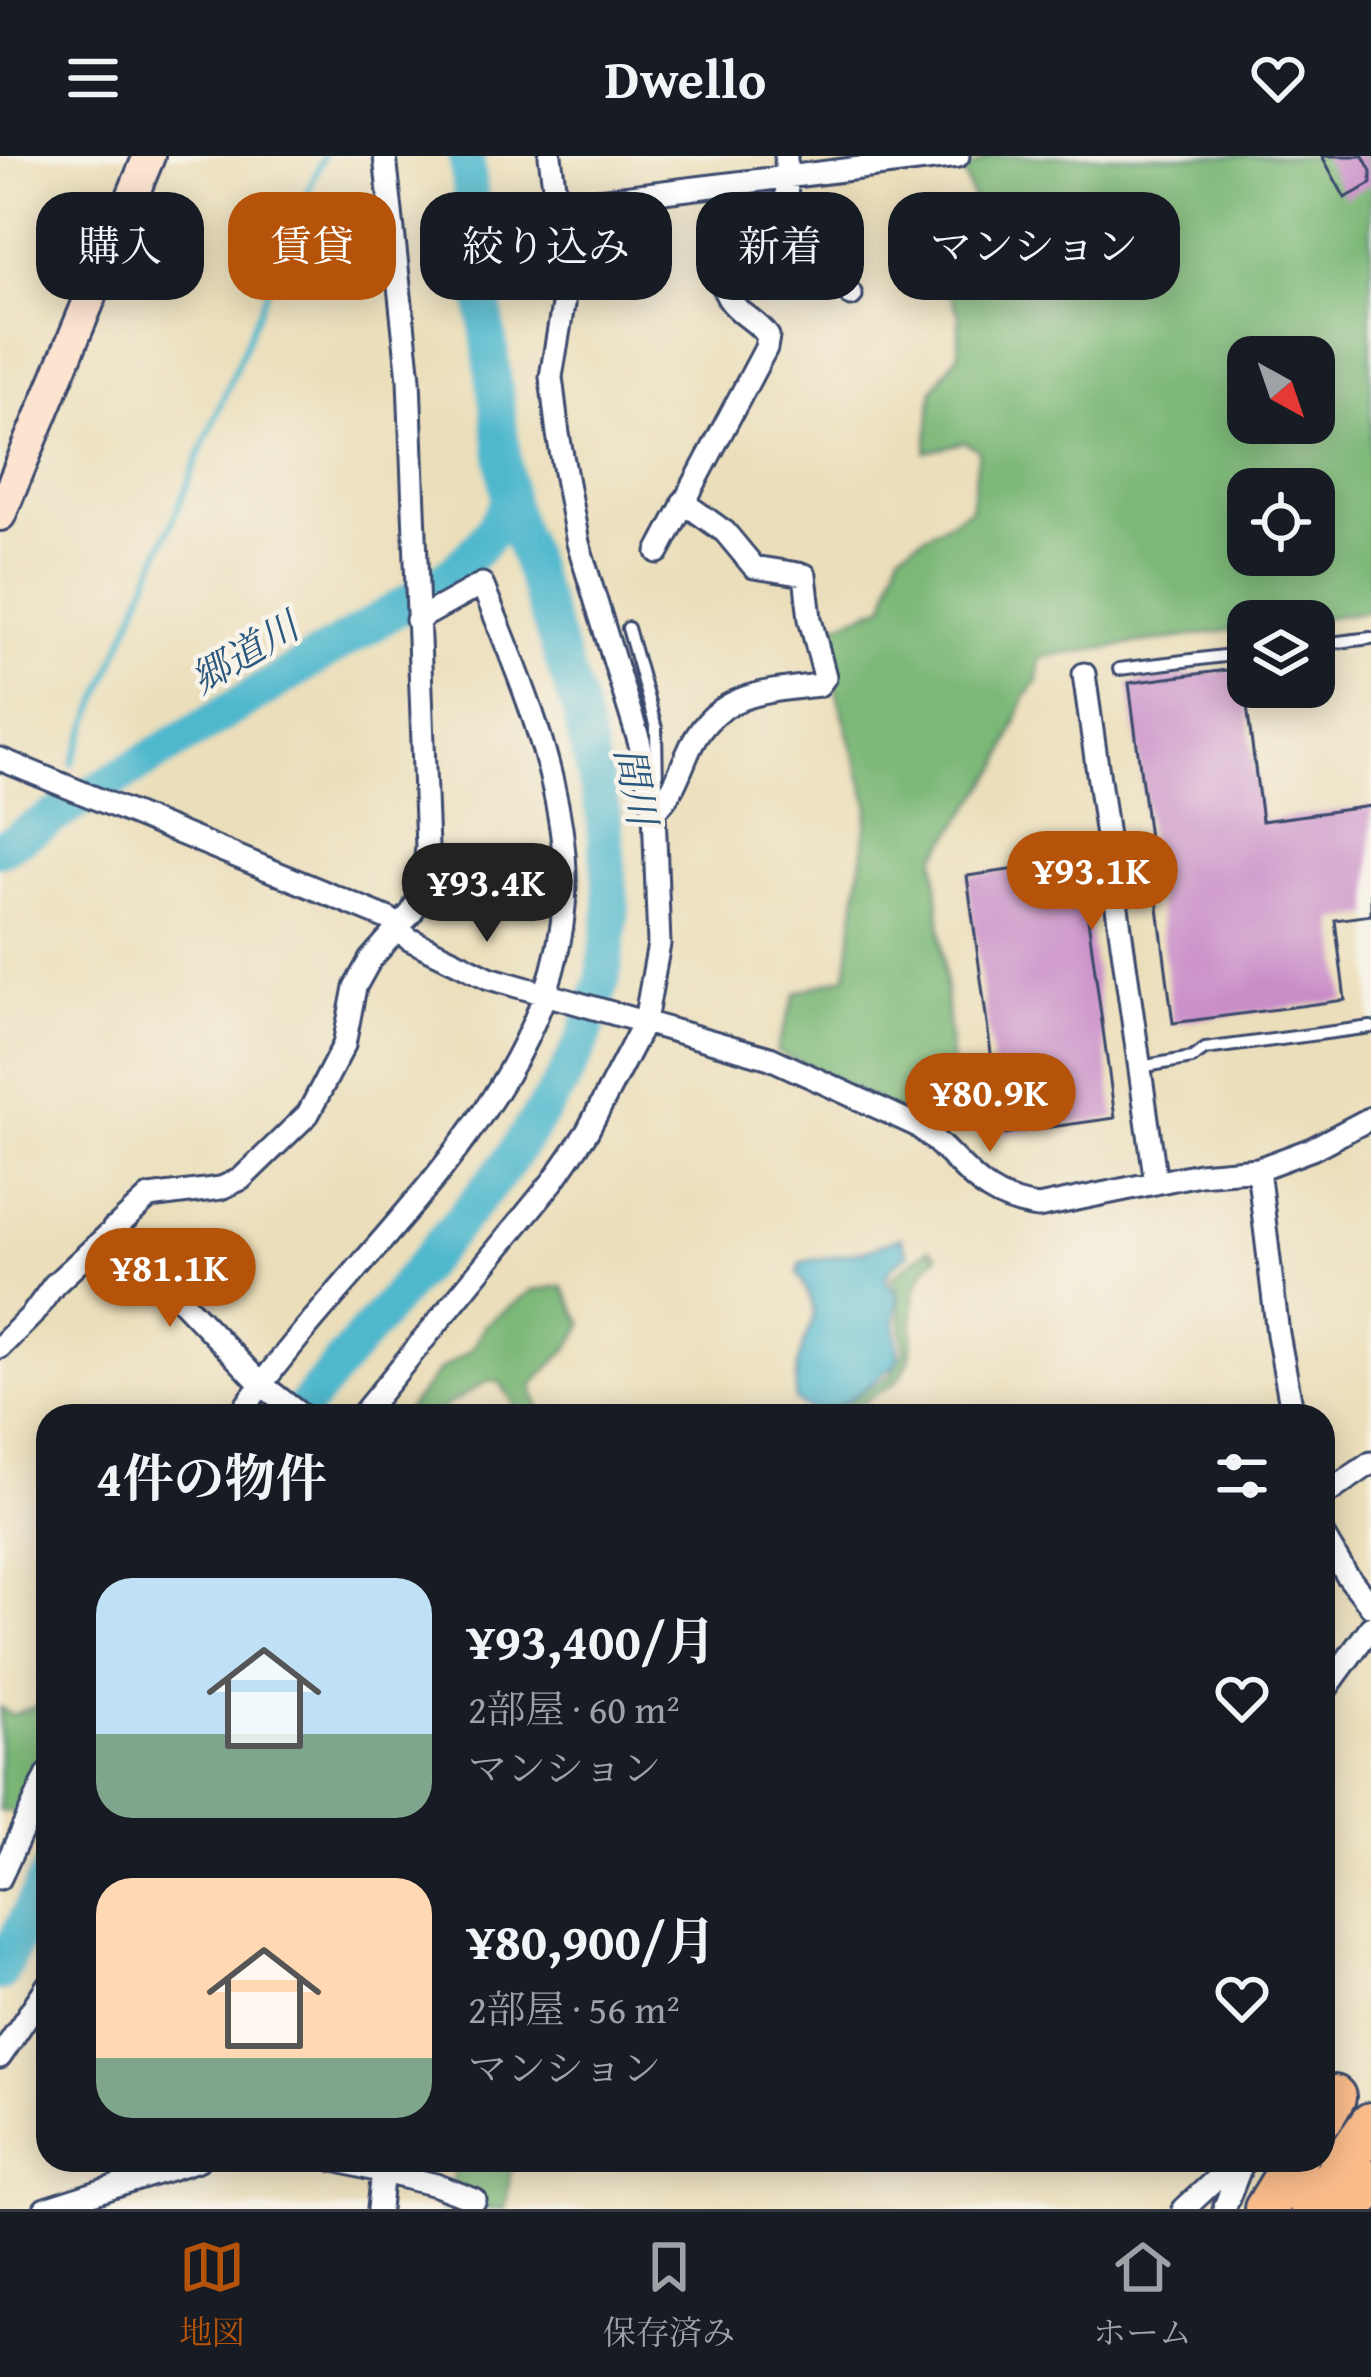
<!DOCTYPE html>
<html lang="ja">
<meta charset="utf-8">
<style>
:root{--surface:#171b24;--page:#242831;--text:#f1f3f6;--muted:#9ea1a6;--line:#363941;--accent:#b45309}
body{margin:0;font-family:"Gentium Book Plus","Noto Serif JP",serif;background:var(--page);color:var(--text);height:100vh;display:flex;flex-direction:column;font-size:45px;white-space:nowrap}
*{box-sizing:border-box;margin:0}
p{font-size:39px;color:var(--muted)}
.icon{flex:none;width:66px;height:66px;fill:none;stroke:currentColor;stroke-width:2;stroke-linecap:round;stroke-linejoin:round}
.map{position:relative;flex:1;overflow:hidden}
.panel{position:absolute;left:36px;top:1248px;width:1299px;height:768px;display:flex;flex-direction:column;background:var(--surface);border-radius:36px;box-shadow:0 6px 30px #0003}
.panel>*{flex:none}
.banner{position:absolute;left:36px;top:36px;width:1299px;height:108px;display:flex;gap:24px}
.needle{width:78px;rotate:140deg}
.tools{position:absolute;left:1227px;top:180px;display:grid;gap:24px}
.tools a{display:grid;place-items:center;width:108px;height:108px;border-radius:24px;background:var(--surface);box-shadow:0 6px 30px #0003;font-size:60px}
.price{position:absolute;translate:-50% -102px;padding:0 27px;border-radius:42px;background:var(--accent);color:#fff;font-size:39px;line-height:78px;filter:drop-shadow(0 3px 6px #0008)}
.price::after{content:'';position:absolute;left:50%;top:72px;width:36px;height:27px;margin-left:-18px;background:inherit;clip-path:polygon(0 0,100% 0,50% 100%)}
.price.selected{background:#222;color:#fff}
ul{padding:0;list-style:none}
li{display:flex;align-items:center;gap:36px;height:300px;padding:0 60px}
li span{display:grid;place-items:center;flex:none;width:336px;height:240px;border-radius:36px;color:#555}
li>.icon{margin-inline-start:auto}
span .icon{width:144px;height:144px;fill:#fffc;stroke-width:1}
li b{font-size:51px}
h2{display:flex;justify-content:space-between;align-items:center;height:144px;padding:0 60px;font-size:51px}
.pill{padding:0 42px;border-radius:36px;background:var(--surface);box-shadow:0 6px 30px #0003;font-size:42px;line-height:108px}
.pill.selected{background:var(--accent);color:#fff}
header{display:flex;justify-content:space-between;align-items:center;height:156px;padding:0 60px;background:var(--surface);font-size:54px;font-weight:600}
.tabs{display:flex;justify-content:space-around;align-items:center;height:168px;border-top:3px solid var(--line);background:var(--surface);font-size:33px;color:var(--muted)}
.tabs a{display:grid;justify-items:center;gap:6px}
.tabs .selected{color:var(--accent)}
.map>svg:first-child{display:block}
</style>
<header><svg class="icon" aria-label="menu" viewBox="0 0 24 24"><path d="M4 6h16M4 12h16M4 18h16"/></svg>Dwello<svg class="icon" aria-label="heart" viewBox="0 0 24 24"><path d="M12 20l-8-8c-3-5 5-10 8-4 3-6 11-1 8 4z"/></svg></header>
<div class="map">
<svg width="1371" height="2053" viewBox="0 0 1371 2053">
<rect width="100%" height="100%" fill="#f7f3e8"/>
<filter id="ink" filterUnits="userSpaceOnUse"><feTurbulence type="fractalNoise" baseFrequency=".00833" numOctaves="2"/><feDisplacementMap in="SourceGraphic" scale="24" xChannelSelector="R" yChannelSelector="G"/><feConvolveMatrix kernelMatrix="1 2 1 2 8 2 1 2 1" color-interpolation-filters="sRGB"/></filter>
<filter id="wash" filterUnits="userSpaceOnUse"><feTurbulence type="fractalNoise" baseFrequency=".004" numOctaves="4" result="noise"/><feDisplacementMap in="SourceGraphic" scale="48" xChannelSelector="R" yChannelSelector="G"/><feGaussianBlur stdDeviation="2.7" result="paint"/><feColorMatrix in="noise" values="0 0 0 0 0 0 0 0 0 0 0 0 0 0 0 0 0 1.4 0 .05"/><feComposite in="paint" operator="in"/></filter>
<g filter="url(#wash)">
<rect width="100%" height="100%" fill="#ebdeba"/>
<path fill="#7bb877" stroke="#4b746a" stroke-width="3" fill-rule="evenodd" d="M 990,0 L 1371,0 L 1371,455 L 1301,465 L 1248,465 L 1248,472 L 1040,501 L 1038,525 L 1025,541 L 1000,610 L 935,701 L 954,940 L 937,962 L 919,965 L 776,895 L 796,837 L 846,820 L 869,649 L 819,475 L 885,449 L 900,395 L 971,352 L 979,294 L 964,286 L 926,296 L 933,233 L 959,197 L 959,158 L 935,109 L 955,90 L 977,56 L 964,16 ZM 1248,201 L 1314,201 L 1314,267 L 1248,267 ZM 1248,333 L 1314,333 L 1314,399 L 1248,399 Z
M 930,1092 L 938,1099 C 892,1139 930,1185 898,1223 C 893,1230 881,1235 874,1239 C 856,1252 845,1260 823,1260 L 890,1220 L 905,1194 C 898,1166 906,1149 891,1122 Z
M 562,1130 L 583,1168 C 574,1192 548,1209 533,1230 L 541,1260 L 521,1260 L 500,1226 L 490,1224 L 429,1260 L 402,1260 L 439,1215 L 471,1194 L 485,1169 L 531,1135 Z
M 41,1549 L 48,1553 L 48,1589 L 20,1655 L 0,1655 L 0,1551 L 11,1559 Z
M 459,2004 L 512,2004 L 505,2053 L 441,2053 Z"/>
<path fill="#50b8cd" stroke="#367496" stroke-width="3" d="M 901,1081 L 908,1098 L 891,1111 L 885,1123 L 899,1142 C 889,1171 903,1191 897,1207 C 874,1224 823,1275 795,1244 C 796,1231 795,1215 799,1203 C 811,1155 825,1169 798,1117 L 801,1106 L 867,1094 Z"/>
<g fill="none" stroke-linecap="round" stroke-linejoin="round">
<path stroke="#50b8cd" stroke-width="6" d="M 72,608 L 323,0"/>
<path stroke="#50b8cd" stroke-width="36" d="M 0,693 L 435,430 C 468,406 490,382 509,346
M 296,1260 L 505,1011 L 563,924 L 583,884 L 603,823 L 612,754 L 604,661 L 578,551 L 509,346 L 466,0
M 0,1817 L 48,1718"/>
</g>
<g id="blocks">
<path fill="#c98dc8" d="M 1322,0 L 1363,0 L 1371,15 L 1371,28 L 1345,42 Z
M 1242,512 L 1262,665 L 1371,650 L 1371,759 L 1335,764 L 1345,844 L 1173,867 L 1129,527 Z
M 1080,704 L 1115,962 L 1002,978 L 967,720 Z"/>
</g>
</g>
<g filter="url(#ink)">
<use href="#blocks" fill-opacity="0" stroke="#3a496c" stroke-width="3"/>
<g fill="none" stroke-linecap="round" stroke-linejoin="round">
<defs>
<path id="lane" d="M 628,472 L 656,572 L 657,634
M 1314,489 L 1371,482
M 1119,513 L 1248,497
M 1140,911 L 1192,902 L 1205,893 L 1371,871"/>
<path id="street" d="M 786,0 L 787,59 L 833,111 L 851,139
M 557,49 L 958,0
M 658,396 L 766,192 L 768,180 C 758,166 743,160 732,147 C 701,111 771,83 787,59
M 1084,518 L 1156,1027
M 0,603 L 389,763 L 409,783 L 489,822 L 770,902 L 916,969 C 965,1004 973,1042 1038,1051 L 1199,1018 L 1258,1013 L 1312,993 L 1371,962
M 654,655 C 672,640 678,620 687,599 C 712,538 759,536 819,529 L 825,521 L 810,463 L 805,419 L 754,411 L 725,376 L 683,346
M 1258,1013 L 1278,1178 L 1293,1260
M 113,1073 L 261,1228 L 302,1260
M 0,1191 L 32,1159 L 54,1129 L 149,1041 L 221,1032 L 241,1023 L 308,958 L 344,889 L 355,831 L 370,804 L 412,756 L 423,733 L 427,691 L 409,223 L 385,0
M 239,1260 C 354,1088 583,926 564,698 C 556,604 517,514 482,428 L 417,464
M 361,1260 L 553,1025 L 587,976 L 645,865 L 659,788 L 654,655 L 639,585 L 578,387 L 558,278 L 551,221 L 563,149 L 564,104 L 550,0
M 1323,1340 L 1371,1307
M 1323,1379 L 1346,1418 L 1371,1450
M 1323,1537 L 1371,1471
M 0,1722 L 48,1618
M 0,1901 L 48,1829
M 335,2004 L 436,2029 L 475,2044
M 45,2053 L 198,2004
M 379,2053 L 383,2014
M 1184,2053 L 1229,2011 L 1240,2013
M 1224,2053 L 1243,2005"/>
<path id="secondary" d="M 0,359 L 149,0"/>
<path id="highway" d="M 1323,1960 L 1334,1941
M 1266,2053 L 1296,2004
M 1312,2053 L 1371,1968
M 1352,2053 L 1371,2026"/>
</defs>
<use href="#lane" stroke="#3a496c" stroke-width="16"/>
<use href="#street" stroke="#3a496c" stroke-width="27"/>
<use href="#secondary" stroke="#3a496c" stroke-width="36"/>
<use href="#highway" stroke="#3a496c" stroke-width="48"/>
<use href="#lane" stroke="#fff" stroke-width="10"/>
<use href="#street" stroke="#fff" stroke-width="21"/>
<use href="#secondary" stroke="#fde4d1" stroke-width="30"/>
<use href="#highway" stroke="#fabc8b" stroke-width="42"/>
</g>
</g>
<g text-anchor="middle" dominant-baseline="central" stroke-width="9" stroke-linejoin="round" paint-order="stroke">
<g font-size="39" font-style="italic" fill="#2b587f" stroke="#f7f3e8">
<text transform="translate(244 496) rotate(-31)">郷道川</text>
<text transform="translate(637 630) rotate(79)">間川</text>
</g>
</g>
</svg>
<div class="tools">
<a><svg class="needle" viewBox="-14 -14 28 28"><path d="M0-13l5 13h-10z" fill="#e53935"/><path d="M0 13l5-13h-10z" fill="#9ea1a6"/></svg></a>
<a><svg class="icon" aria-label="locate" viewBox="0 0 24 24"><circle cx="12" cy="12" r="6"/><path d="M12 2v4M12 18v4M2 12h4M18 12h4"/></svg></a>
<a><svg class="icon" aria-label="layers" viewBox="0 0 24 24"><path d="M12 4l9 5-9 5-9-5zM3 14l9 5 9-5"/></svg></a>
</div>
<b class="price" style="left:1092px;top:777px">¥93.1K</b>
<b class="price selected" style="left:487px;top:789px">¥93.4K</b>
<b class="price" style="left:990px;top:999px">¥80.9K</b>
<b class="price" style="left:170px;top:1174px">¥81.1K</b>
<div class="banner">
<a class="pill">購入</a>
<a class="pill selected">賃貸</a>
<a class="pill">絞り込み</a>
<a class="pill">新着</a>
<a class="pill">マンション</a>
</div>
<section class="panel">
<h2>4件の物件<svg class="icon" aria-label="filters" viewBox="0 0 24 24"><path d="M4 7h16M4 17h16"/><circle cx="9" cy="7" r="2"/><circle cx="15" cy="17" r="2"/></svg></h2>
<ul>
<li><span style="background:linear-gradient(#bfe0f5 65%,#7fa58c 0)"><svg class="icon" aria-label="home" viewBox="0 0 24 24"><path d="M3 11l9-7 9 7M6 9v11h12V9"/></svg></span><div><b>¥93,400/月</b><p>2部屋 · 60 m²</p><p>マンション</p></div><svg class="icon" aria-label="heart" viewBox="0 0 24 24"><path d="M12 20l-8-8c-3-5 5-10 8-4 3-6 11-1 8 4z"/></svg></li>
<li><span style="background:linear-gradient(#ffd9b3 75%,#7fa58c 0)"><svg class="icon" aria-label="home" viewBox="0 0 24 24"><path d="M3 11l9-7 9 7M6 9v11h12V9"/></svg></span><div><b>¥80,900/月</b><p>2部屋 · 56 m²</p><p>マンション</p></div><svg class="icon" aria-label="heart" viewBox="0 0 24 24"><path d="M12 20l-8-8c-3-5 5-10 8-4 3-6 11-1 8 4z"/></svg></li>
</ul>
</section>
</div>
<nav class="tabs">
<a class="selected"><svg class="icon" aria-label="map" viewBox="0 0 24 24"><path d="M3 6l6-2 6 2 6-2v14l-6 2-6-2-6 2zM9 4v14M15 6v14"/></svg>地図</a>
<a><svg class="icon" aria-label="saved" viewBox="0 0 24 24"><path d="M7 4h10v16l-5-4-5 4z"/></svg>保存済み</a>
<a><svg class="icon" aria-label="home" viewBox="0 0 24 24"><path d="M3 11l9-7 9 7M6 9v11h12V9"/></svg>ホーム</a>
</nav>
